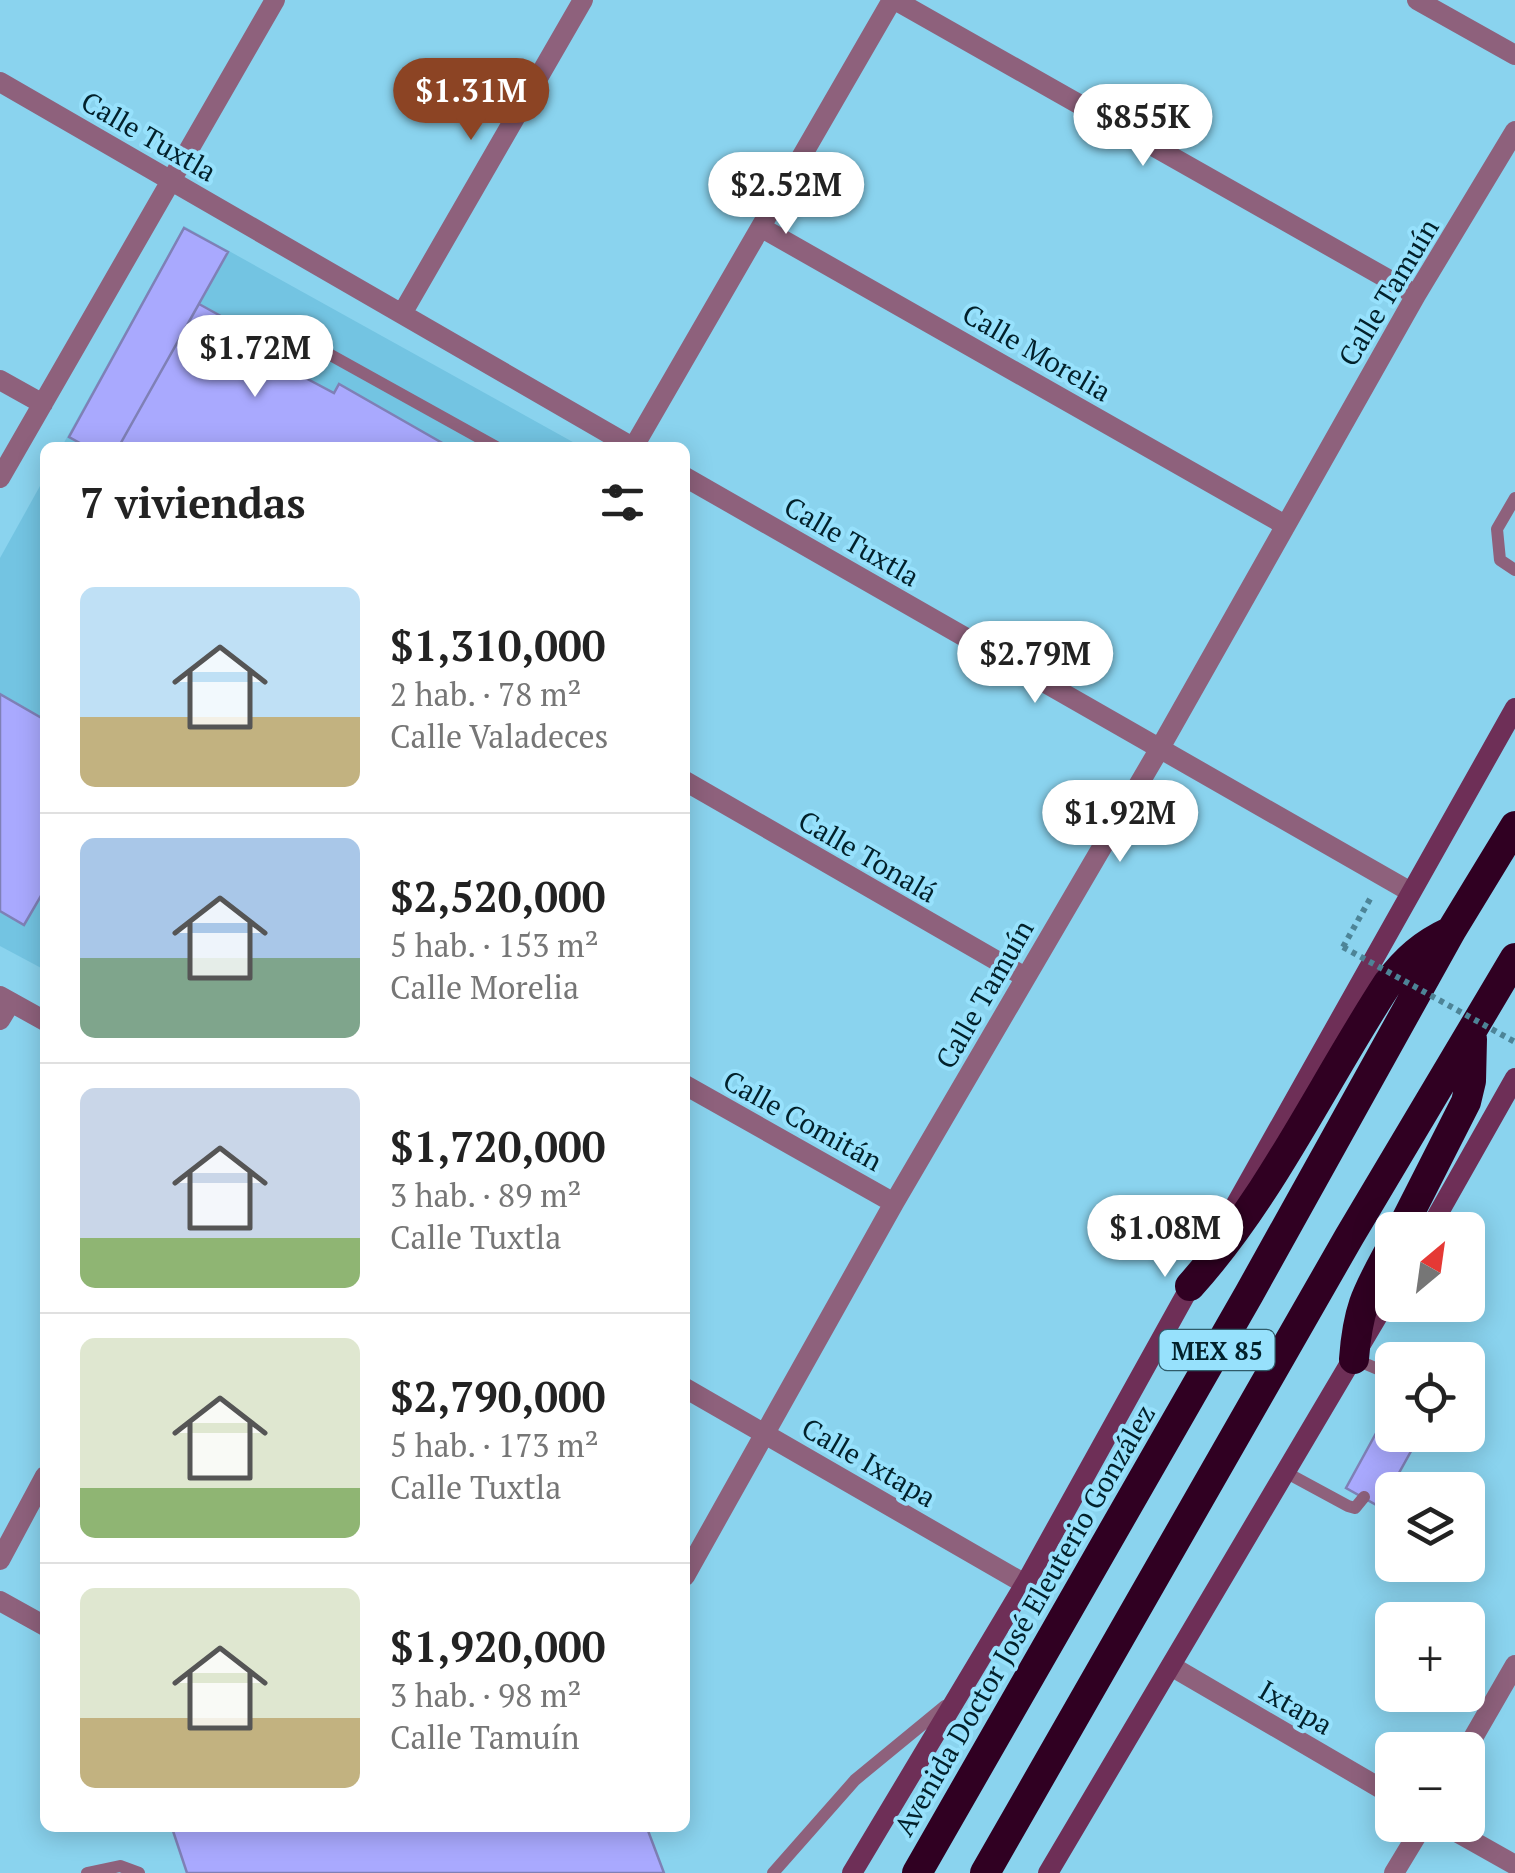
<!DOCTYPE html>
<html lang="es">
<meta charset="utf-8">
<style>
:root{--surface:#fff;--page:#f6f6f6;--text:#222;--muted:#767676;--line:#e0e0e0;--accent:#8c4424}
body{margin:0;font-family:"PT Serif",serif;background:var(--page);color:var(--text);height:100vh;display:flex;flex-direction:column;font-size:38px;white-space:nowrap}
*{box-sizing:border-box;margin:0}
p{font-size:32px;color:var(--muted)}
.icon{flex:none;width:55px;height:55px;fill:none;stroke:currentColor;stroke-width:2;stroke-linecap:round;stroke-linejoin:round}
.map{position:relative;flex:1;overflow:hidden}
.side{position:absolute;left:40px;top:442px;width:650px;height:1390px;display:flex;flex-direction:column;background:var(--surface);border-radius:15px;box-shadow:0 5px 25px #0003}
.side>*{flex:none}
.needle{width:65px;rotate:29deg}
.tools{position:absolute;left:1375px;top:1212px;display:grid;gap:20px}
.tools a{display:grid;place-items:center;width:110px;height:110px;border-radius:15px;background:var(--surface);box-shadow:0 5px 25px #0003;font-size:50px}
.price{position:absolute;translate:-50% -85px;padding:0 22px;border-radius:35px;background:#fff;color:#222;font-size:32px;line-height:65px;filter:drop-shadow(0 2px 5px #0008)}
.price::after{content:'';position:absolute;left:50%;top:60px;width:30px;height:22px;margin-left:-15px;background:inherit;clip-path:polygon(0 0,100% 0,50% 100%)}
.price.active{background:var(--accent);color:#fff}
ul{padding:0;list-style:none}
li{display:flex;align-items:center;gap:30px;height:250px;padding:0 40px}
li+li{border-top:2px solid var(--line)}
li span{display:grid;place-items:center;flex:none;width:280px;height:200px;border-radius:15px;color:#555}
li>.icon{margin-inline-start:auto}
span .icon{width:120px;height:120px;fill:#fffc;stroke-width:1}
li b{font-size:42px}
h2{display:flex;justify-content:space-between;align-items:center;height:120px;padding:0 40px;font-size:42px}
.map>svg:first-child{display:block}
</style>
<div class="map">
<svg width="1515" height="1873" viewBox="0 0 1515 1873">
<rect width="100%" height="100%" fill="#8ad3ee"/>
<path fill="#73c4e2" d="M 184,226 L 580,446 L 61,448 Z
M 45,477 L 45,970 L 0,946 L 0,558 Z"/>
<path fill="#a9a9fe" stroke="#7f80b6" stroke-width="2.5" d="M 184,228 L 228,252 L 118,448 L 89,448 L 69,437 Z
M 199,304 L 306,363 L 300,375 L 334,393 L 339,384 L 451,448 L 118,448 Z
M 0,694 L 45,720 L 45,889 L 24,925 L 0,911 Z
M 1392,1404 L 1392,1435 L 1420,1435 L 1380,1507 L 1346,1488 Z
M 172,1828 L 647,1828 L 664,1873 L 187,1873 Z"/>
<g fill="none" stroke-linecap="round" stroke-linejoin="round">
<path stroke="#4d8497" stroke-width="6" stroke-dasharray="5 5" stroke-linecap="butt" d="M 1343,947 L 1370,899"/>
<path stroke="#8e617c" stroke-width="12" d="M 273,323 L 498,448
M 1515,498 L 1497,529 L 1500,560 L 1515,570
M 1354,1359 L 1392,1375
M 1287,1473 L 1348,1506 L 1355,1508 L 1364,1497
M 87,1873 L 120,1866 L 139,1873
M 773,1873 L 855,1780 L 945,1706"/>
<path stroke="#8e617c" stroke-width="20" d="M 895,0 L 1416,295
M 1417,0 L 1515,55
M 0,82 L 634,448
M 762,228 L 1285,525
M 403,312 L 583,0
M 0,380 L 43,404
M 633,448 L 892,0
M 685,477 L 1409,891
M 0,478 L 275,0
M 685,781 L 1025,977
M 0,996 L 45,1021
M 0,1020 L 11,1002
M 685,1085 L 894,1203
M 685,1388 L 1025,1584
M 0,1560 L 45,1476
M 685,1576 L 894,1203 L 1160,748 L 1416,295 L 1515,131
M 0,1601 L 45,1626
M 1171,1666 L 1392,1795
M 1466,1750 L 1515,1665
M 1444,1825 L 1515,1865
M 1394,1873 L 1423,1825"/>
<path stroke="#6e2f57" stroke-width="20" d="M 1227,1220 L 1515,708
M 1429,1230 L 1515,1078
M 852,1873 L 1025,1584 L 1196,1276
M 1048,1873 L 1392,1292"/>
<path stroke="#300022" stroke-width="30" d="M 1401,1230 L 1466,1102 L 1471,1081 L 1472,1039
M 1190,1286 C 1271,1196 1322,1084 1388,983 C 1406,959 1423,944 1451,931
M 1354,1359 C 1358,1305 1368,1291 1392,1246
M 917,1873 L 1249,1294 L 1451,931 L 1515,826
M 985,1873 L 1349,1237 L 1515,958"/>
<path stroke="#4d8497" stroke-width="6" stroke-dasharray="5 5" stroke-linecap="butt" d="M 1343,947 L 1515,1042"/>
</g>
<g text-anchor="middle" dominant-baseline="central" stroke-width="8" stroke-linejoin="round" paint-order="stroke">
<rect fill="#97e1fc" stroke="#2f5b6a" stroke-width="2.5" x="1159.5" y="1330" width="115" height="40" rx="8"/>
<g font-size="25" font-weight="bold" fill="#02212b">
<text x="1217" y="1350">MEX 85</text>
</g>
<g font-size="28" fill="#02212b" stroke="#97e1fc">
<text transform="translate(149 136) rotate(30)">Calle Tuxtla</text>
<text transform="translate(1388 292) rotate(-59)">Calle Tamuín</text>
<text transform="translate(1037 352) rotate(30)">Calle Morelia</text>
<text transform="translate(852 541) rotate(30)">Calle Tuxtla</text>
<text transform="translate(868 856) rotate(30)">Calle Tonalá</text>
<text transform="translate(984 994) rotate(-60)">Calle Tamuín</text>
<text transform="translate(803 1120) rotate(29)">Calle Comitán</text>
<text transform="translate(869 1462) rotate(30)">Calle Ixtapa</text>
<text transform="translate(1024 1620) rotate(-60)">Avenida Doctor José Eleuterio González</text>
<text transform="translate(1296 1707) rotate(30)">Ixtapa</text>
</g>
</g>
</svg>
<div class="tools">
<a><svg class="needle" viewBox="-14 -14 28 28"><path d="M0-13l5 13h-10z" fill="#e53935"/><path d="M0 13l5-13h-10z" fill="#767676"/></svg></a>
<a><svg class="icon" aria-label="locate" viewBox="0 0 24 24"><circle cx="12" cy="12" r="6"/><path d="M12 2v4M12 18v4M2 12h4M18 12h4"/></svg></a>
<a><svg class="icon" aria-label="layers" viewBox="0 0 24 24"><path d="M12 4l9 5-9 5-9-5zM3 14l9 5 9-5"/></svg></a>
<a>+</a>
<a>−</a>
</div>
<b class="price active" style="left:471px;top:143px">$1.31M</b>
<b class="price" style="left:1143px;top:169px">$855K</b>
<b class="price" style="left:786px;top:237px">$2.52M</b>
<b class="price" style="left:255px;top:400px">$1.72M</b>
<b class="price" style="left:1035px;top:706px">$2.79M</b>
<b class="price" style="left:1120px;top:865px">$1.92M</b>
<b class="price" style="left:1165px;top:1280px">$1.08M</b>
<section class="side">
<h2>7 viviendas<svg class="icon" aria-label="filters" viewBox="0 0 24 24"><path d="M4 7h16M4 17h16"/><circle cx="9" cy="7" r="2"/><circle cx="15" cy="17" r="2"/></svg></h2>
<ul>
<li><span style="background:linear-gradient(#bfe0f5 65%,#c2b280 0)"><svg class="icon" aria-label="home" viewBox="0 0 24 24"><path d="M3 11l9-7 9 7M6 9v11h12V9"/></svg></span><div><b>$1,310,000</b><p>2 hab. · 78 m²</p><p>Calle Valadeces</p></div></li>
<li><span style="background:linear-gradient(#a9c7e8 60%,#7fa58c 0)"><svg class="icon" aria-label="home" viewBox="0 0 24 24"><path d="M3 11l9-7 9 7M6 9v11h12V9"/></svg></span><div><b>$2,520,000</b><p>5 hab. · 153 m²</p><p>Calle Morelia</p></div></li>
<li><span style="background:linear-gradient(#c9d6e8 75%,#8fb573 0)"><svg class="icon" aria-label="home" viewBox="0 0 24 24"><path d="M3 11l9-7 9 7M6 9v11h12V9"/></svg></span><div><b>$1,720,000</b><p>3 hab. · 89 m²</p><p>Calle Tuxtla</p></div></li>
<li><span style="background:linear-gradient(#dfe7d0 75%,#8fb573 0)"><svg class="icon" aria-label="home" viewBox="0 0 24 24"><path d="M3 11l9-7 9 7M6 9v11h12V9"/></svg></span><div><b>$2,790,000</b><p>5 hab. · 173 m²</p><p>Calle Tuxtla</p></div></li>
<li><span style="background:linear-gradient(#dfe7d0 65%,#c2b280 0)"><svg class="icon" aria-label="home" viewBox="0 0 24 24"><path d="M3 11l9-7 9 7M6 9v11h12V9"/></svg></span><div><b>$1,920,000</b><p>3 hab. · 98 m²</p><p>Calle Tamuín</p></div></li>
</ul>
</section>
</div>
